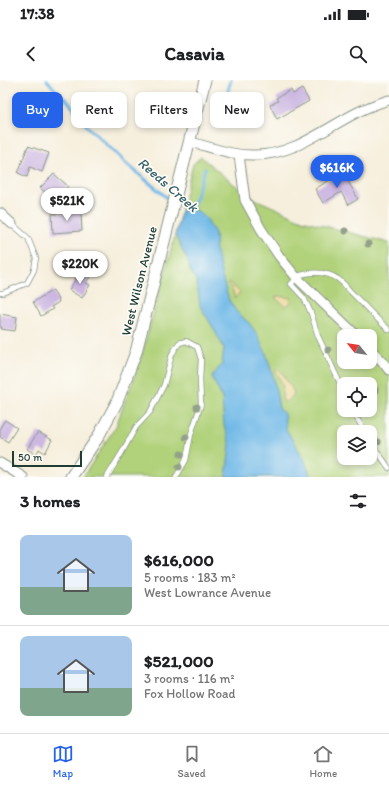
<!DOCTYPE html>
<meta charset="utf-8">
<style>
:root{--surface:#fff;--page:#f2f2f2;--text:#202124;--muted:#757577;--line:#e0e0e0;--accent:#2563eb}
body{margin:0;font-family:Itim,sans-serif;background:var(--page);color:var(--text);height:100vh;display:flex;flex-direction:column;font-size:15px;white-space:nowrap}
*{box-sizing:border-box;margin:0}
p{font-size:13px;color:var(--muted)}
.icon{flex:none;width:22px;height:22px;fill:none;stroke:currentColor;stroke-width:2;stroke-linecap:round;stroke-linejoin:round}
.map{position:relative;height:397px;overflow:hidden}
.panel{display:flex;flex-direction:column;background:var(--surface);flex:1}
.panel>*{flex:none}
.hud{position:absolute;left:12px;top:12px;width:365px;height:36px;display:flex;gap:8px}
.needle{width:26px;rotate:300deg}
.fabs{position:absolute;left:337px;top:249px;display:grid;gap:8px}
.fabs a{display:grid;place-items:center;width:40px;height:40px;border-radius:8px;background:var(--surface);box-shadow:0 2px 6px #0003;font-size:20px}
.scale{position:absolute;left:12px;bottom:10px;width:70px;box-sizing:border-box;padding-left:4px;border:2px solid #1f3d34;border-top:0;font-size:11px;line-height:14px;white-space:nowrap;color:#1f3d34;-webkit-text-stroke:3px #fdfcf7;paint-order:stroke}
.price{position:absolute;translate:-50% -34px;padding:0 9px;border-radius:14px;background:#fff;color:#222;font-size:13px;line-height:26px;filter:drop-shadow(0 1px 2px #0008)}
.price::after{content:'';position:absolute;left:50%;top:24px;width:12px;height:9px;margin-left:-6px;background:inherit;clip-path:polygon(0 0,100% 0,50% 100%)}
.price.on{background:var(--accent);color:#fff}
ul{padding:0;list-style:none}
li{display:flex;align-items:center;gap:12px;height:100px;padding:0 20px}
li+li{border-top:1px solid var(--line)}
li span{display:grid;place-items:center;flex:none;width:112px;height:80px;border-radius:8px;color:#555}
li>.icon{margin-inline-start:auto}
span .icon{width:48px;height:48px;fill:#fffc;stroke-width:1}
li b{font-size:17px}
h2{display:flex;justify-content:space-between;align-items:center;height:48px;padding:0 20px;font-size:17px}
.pill{padding:0 14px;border-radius:8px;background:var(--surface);box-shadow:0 2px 6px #0003;font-size:14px;line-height:36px}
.pill.on{background:var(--accent);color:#fff}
.status{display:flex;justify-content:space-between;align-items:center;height:28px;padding:0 20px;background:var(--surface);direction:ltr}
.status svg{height:11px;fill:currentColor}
header{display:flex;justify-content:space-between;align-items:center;height:52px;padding:0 20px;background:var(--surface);font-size:18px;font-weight:700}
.tabs{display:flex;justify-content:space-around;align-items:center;height:56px;border-top:1px solid var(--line);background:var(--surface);font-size:11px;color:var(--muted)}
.tabs a{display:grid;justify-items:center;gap:2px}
.tabs .on{color:var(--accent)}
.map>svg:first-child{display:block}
</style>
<div class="status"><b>17:38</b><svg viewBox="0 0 49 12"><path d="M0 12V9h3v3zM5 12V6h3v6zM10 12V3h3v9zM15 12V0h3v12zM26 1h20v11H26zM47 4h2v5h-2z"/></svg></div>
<header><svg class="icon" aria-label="back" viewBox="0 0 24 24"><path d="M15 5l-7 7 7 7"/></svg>Casavia<svg class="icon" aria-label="search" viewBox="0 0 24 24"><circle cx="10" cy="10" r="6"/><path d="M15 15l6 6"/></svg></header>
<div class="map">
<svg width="389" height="397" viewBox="0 0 389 397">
<rect width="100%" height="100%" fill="#fdfcf7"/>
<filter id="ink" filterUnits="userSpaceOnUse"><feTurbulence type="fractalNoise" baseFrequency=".025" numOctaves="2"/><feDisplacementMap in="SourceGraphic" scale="8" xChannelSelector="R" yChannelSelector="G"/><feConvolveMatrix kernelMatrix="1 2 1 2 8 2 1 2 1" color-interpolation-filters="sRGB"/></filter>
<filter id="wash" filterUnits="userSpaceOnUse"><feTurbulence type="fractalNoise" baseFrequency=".012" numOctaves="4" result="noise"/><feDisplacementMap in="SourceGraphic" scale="16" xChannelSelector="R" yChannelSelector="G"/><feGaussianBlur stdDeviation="0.9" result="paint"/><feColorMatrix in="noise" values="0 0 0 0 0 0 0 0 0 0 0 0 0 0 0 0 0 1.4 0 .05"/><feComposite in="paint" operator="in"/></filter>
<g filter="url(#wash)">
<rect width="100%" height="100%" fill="#f6efdd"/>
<path fill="#b1d27a" stroke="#688857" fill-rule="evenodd" d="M 201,77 L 231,102 L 253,118 L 302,140 L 389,163 L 389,397 L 83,397 L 116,346 L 140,281 L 174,159 L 193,84 ZM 344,256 L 370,256 L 370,282 L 344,282 ZM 344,304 L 370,304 L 370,330 L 344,330 ZM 344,352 L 370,352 L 370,378 L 344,378 Z"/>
<path fill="#eeda9e" stroke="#868c69" d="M 229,203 L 232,204 L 234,207 L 240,212 L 237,216 L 235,218 L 232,209 L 229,205 Z
M 278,216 L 291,218 L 291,222 L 289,224 L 285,226 L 275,218 L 276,217 Z
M 276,289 C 283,291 284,295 287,301 C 293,310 299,314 285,322 L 283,321 L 282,310 L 283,307 L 279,297 L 276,292 Z"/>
<path fill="#6eb8e7" stroke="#467a8e" d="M 183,124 L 194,129 L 205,136 L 215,153 L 216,172 L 224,204 L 229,220 L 236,231 L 249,243 L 257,254 L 266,273 L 274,299 L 279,328 L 284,334 L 286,349 L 304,379 L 310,395 L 312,397 L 226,397 L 230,365 L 224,345 L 222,318 L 212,297 L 222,284 L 224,268 L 211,244 L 200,226 L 197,202 L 191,192 L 187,179 L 175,155 Z"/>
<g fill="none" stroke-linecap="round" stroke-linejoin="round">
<path stroke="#6eb8e7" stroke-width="3" d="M 47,0 L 59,14 L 67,20 L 87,46 L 128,85 L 171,121
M 220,39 L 231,0
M 191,131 L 205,89"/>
</g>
<g id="blocks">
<path fill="#ccb7e2" d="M 302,9 L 309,21 L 277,39 L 270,25 L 278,21 L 276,18 L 291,10 L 293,14 Z
M 28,66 L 49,73 L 42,92 L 30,87 L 27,97 L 18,93 Z
M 343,92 L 358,119 L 348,125 L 341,112 L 323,123 L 315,109 Z
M 54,94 L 68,106 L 55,121 L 40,108 Z
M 81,132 L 82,151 L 53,153 L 52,134 Z
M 81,191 L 90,197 L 86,203 L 90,205 L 82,218 L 69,210 Z
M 53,210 L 59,222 L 51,227 L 53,229 L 41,236 L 33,222 Z
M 0,234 L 17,237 L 15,251 L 1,249 L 2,247 L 0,247 Z
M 5,340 L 17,348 L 8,362 L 0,357 L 0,348 Z
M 38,352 L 52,360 L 45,373 L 39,369 L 36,375 L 27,369 Z"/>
</g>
</g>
<g filter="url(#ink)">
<use href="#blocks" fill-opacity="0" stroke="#8a9688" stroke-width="1"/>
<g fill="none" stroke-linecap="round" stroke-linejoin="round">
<defs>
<path id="service" d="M 296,197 C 308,191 327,191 338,199 C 343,202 347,208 351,212 C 364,225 376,238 389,250
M 297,198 L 291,204 L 304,218 L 311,233 L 318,256 L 344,312
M 0,213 L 3,213 L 27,203 L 34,190 L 36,178 L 28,158 L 12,144
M 352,330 L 365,352
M 370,361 L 389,388
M 107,397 L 121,374 L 136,347 L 150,332 L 164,305 L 172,274 L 179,263 L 186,261 L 197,267 L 201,279 L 200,299 L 201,324 L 191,354 L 186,380 L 176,397"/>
<path id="minor" d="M 190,62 C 211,67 233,76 255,75 C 294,75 324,49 358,32 C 368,27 379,23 389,20
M 239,75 L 245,120 L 261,149 L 279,176 L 296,197 L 357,256
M 0,133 L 12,144
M 370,269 L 382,281 L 389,290
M 0,383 L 23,397"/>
<path id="tertiary" d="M 71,397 L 98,357 L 117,322 L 136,272 L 205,0"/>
</defs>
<use href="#service" stroke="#8a9688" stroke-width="6"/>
<use href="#minor" stroke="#8a9688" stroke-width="11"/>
<use href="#tertiary" stroke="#8a9688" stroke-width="13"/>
<use href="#service" stroke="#fff" stroke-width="4.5"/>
<use href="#minor" stroke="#fff" stroke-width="9"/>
<use href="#tertiary" stroke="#fff" stroke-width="11"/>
</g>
<g fill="#94a18a">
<circle cx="345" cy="151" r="3.5"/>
<circle cx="368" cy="164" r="3.5"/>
<circle cx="328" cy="270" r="3.5"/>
<circle cx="375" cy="310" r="3.5"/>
<circle cx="197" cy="327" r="3.5"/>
<circle cx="359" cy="335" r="3.5"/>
<circle cx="186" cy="357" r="3.5"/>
<circle cx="378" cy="362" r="3.5"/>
<circle cx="181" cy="374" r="3.5"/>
<circle cx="179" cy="387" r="3.5"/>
</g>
</g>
<g text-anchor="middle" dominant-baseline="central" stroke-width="3.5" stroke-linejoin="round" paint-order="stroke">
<g font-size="13" fill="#1f3d34" stroke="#fdfcf7">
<text transform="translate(139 201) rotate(-76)">West Wilson Avenue</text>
</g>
<g font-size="14" font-style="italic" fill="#37626a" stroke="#fdfcf7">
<text transform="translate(168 105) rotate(41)">Reeds Creek</text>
</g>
</g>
</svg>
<div class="fabs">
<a><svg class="needle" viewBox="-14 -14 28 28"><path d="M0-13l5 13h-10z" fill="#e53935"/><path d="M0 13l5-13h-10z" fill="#757577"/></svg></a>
<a><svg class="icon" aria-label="locate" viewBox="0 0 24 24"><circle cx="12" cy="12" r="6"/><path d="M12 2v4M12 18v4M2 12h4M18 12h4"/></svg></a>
<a><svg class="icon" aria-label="layers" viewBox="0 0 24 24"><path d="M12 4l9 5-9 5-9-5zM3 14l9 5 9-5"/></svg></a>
</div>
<div class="scale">50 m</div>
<b class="price on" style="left:337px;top:109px">$616K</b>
<b class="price" style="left:67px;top:142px">$521K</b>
<b class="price" style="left:80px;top:205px">$220K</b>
<div class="hud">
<a class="pill on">Buy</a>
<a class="pill">Rent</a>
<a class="pill">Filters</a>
<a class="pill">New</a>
</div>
</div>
<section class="panel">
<h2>3 homes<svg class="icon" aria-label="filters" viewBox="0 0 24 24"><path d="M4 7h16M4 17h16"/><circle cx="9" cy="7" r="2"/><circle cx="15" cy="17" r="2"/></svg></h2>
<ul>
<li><span style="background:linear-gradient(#a9c7e8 65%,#7fa58c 0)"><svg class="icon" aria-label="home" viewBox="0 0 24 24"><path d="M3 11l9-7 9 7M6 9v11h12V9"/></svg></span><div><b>$616,000</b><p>5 rooms · 183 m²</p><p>West Lowrance Avenue</p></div></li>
<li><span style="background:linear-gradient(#a9c7e8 65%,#7fa58c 0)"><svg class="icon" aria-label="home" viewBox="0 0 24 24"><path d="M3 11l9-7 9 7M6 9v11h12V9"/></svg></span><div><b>$521,000</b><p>3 rooms · 116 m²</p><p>Fox Hollow Road</p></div></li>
</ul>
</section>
<nav class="tabs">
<a class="on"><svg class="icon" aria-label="map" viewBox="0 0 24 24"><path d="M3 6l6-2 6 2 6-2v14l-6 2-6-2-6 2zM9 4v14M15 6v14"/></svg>Map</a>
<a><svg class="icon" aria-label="saved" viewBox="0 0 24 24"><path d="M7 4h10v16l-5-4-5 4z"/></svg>Saved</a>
<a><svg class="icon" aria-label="home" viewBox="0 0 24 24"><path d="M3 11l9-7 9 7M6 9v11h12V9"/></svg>Home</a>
</nav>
